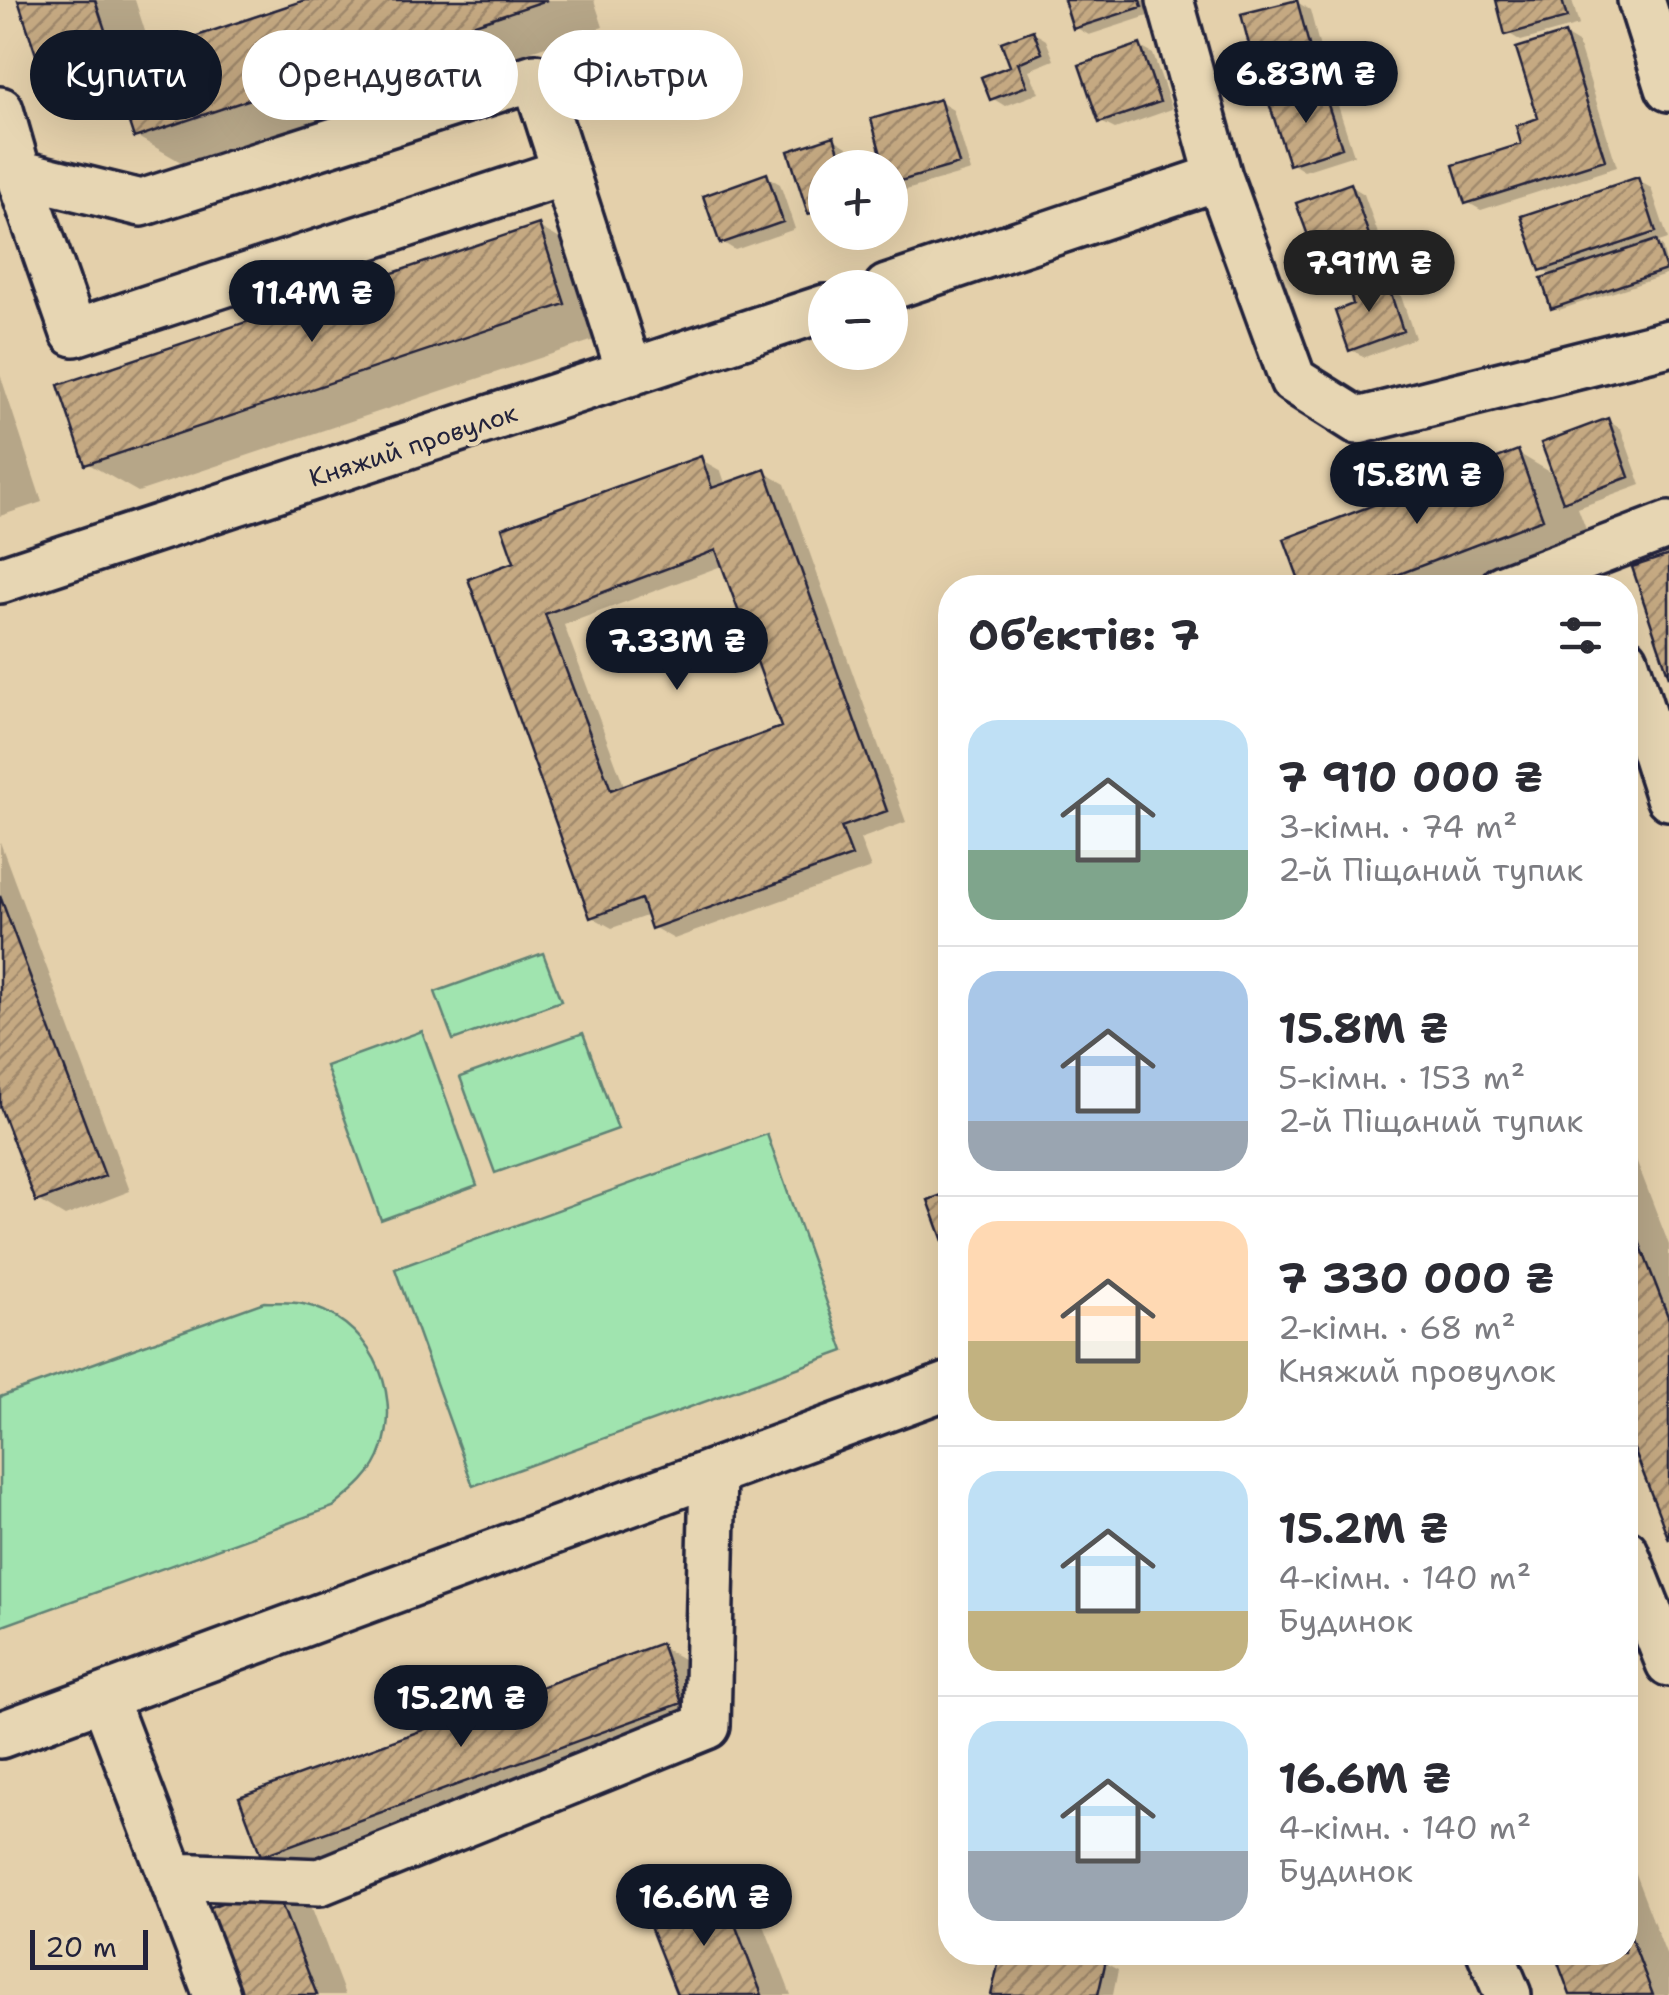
<!DOCTYPE html>
<html lang="uk">
<meta charset="utf-8">
<style>
:root{--surface:#fff;--page:#f7f7f7;--text:#2b2b33;--muted:#7c7c81;--line:#e1e1e2;--accent:#111827}
body{margin:0;font-family:"Shantell Sans",sans-serif;background:var(--page);color:var(--text);height:100vh;display:flex;flex-direction:column;font-size:38px;white-space:nowrap}
*{box-sizing:border-box;margin:0}
p{font-size:32px;color:var(--muted)}
.icon{flex:none;width:55px;height:55px;fill:none;stroke:currentColor;stroke-width:2;stroke-linecap:round;stroke-linejoin:round}
.map{position:relative;flex:1;overflow:hidden}
.details{position:absolute;left:938px;top:575px;width:700px;height:1390px;display:flex;flex-direction:column;background:var(--surface);border-radius:40px;box-shadow:0 10px 40px #0002}
.details>*{flex:none}
.hud{position:absolute;left:30px;top:30px;width:758px;height:90px;display:flex;gap:20px}
.buttons{position:absolute;left:808px;top:150px;display:grid;gap:20px}
.buttons a{display:grid;place-items:center;width:100px;height:100px;border-radius:50%;background:var(--surface);box-shadow:0 10px 40px #0002;font-size:50px}
.scale{position:absolute;left:30px;bottom:25px;width:118px;box-sizing:border-box;padding-left:10px;border:5px solid #22223b;border-top:0;font-size:28px;line-height:35px;white-space:nowrap;color:#22223b;-webkit-text-stroke:8px #e7d6b3;paint-order:stroke}
.price{position:absolute;translate:-50% -85px;padding:0 22px;border-radius:35px;background:var(--accent);color:#fff;font-size:32px;line-height:65px;filter:drop-shadow(0 2px 5px #0008)}
.price::after{content:'';position:absolute;left:50%;top:60px;width:30px;height:22px;margin-left:-15px;background:inherit;clip-path:polygon(0 0,100% 0,50% 100%)}
.price.selected{background:#222;color:#fff}
ul{padding:0;list-style:none}
li{display:flex;align-items:center;gap:30px;height:250px;padding:0 30px}
li+li{border-top:2px solid var(--line)}
li span{display:grid;place-items:center;flex:none;width:280px;height:200px;border-radius:30px;color:#555}
li>.icon{margin-inline-start:auto}
span .icon{width:120px;height:120px;fill:#fffc;stroke-width:1}
li b{font-size:42px}
h2{display:flex;justify-content:space-between;align-items:center;height:120px;padding:0 30px;font-size:42px}
.tag{padding:0 35px;border-radius:45px;background:var(--surface);box-shadow:0 10px 40px #0002;font-size:35px;line-height:90px}
.tag.selected{background:var(--accent);color:#fff}
.map>svg:first-child{display:block}
</style>
<div class="map">
<svg width="1669" height="1995" viewBox="0 0 1669 1995">
<defs>
<pattern id="building-hatch" width="6" height="6" patternUnits="userSpaceOnUse" patternTransform="scale(2.5)"><rect width="6" height="6" fill="#c5a982"/><path d="M-1 1l2-2M0 6l6-6M5 7l2-2" fill="none" stroke="#a0896c"/></pattern>
</defs>
<rect width="100%" height="100%" fill="#e4d0ab"/>
<filter id="ink" filterUnits="userSpaceOnUse"><feTurbulence type="fractalNoise" baseFrequency=".01" numOctaves="2"/><feDisplacementMap in="SourceGraphic" scale="20" xChannelSelector="R" yChannelSelector="G"/><feConvolveMatrix kernelMatrix="1 2 1 2 8 2 1 2 1" color-interpolation-filters="sRGB"/></filter>
<g filter="url(#ink)">
<path fill="#a0e4af" stroke="#618375" stroke-width="2.5" d="M 543,953 L 561,1001 L 453,1040 L 435,992 Z
M 422,1031 L 477,1185 L 381,1220 L 326,1066 Z
M 583,1033 L 618,1129 L 495,1173 L 460,1077 Z
M 767,1134 L 844,1351 L 473,1486 L 395,1269 Z
M 264,1302 C 277,1303 291,1301 303,1304 C 367,1318 403,1388 382,1449 C 374,1475 353,1491 333,1507 L 0,1627 L 0,1397 Z"/>
<path fill="#0003" fill-rule="evenodd" d="M 21,0 L 135,0 L 152,53 L 312,0 L 594,0 L 603,27 L 186,165 L 136,136 L 122,95 L 96,104 L 45,74 Z
M 1067,0 L 1150,0 L 1154,14 L 1089,35 L 1075,27 Z
M 1499,0 L 1572,0 L 1579,25 L 1521,41 L 1508,33 Z
M 1297,2 L 1310,10 L 1325,67 L 1272,81 L 1259,73 Z
M 1033,32 L 1046,40 L 1054,60 L 1029,70 L 1039,93 L 1005,106 L 992,98 Z
M 1565,35 L 1578,43 L 1617,167 L 1481,210 L 1467,202 L 1525,146 L 1541,120 Z
M 1139,46 L 1153,54 L 1172,109 L 1115,129 L 1101,122 Z
M 1322,89 L 1335,96 L 1354,155 L 1304,171 L 1291,163 Z
M 940,102 L 953,110 L 971,171 L 906,190 L 892,183 L 890,174 Z
M 834,139 L 847,147 L 853,168 L 825,168 L 824,220 L 810,213 Z
M 766,176 L 780,184 L 795,229 L 735,250 L 722,242 Z
M 1637,180 L 1651,188 L 1668,239 L 1656,243 L 1662,246 L 1669,274 L 1559,310 L 1553,307 L 1555,276 L 1542,269 Z
M 1351,186 L 1364,194 L 1383,248 L 1333,266 L 1319,259 Z
M 539,227 L 590,256 L 615,333 L 138,492 L 87,463 Z
M 1384,279 L 1398,287 L 1415,338 L 1365,357 L 1351,350 L 1357,306 Z
M 0,374 L 42,502 L 0,516 Z
M 1608,421 L 1621,429 L 1641,485 L 1578,508 L 1593,548 L 1488,588 L 1305,588 L 1518,453 L 1555,475 Z
M 700,459 L 721,471 L 726,486 L 764,472 L 785,484 L 906,822 L 860,839 L 871,868 L 674,939 L 653,927 L 649,915 L 612,928 L 592,917 L 517,563 ZM 724,565 L 784,728 L 625,788 L 564,625 Z
M 0,842 L 130,1191 L 65,1216 L 38,1200 L 0,1100 Z
M 1625,1131 L 1669,1245 L 1669,1533 L 1625,1419 Z
M 660,1646 L 699,1668 L 719,1724 L 301,1877 L 263,1855 Z
M 1625,1848 L 1669,1962 L 1669,1995 L 1573,1995 L 1625,1952 Z
M 273,1886 L 312,1908 L 345,1995 L 239,1995 Z
M 722,1893 L 760,1915 L 791,1995 L 679,1995 Z
M 1105,1963 L 1118,1970 L 1113,1995 L 994,1995 Z"/>
<path fill="url(#building-hatch)" stroke="#22223b" stroke-width="2.5" fill-rule="evenodd" d="M 18,0 L 95,0 L 116,63 L 305,0 L 547,0 L 134,138 L 107,55 L 43,76 Z
M 1064,0 L 1140,0 L 1142,7 L 1073,29 Z
M 1297,0 L 1313,60 L 1257,75 L 1241,14 Z
M 1496,0 L 1562,0 L 1567,18 L 1505,35 Z
M 1033,30 L 1042,53 L 1018,63 L 1027,86 L 990,100 L 981,77 L 1010,66 L 1001,42 Z
M 1565,33 L 1605,160 L 1465,204 L 1453,165 L 1521,144 L 1516,126 L 1538,118 L 1516,48 Z
M 1140,44 L 1160,102 L 1099,123 L 1079,65 Z
M 1322,86 L 1342,148 L 1289,165 L 1269,103 Z
M 940,99 L 959,164 L 890,184 L 890,168 L 885,168 L 871,119 Z
M 834,136 L 844,168 L 825,168 L 825,209 L 808,214 L 788,151 Z
M 767,173 L 783,222 L 720,244 L 703,196 Z
M 1638,177 L 1656,232 L 1540,271 L 1521,216 Z
M 1351,183 L 1371,241 L 1317,260 L 1296,203 Z
M 539,224 L 565,304 L 85,465 L 58,385 Z
M 1656,240 L 1666,270 L 1551,309 L 1541,278 Z
M 1385,276 L 1403,331 L 1349,351 L 1335,311 L 1353,304 L 1349,289 Z
M 1608,418 L 1629,477 L 1563,502 L 1541,443 Z
M 1518,450 L 1543,519 L 1363,588 L 1302,588 L 1284,539 Z
M 701,456 L 712,488 L 765,469 L 887,811 L 841,827 L 852,856 L 651,929 L 641,899 L 590,918 L 468,579 L 514,562 L 502,528 ZM 716,550 L 781,727 L 611,790 L 545,614 Z
M 1669,555 L 1669,677 L 1632,567 Z
M 0,896 L 105,1176 L 36,1202 L 0,1107 Z
M 950,1192 L 950,1260 L 928,1200 Z
M 1625,1205 L 1669,1319 L 1669,1540 L 1625,1426 Z
M 661,1643 L 682,1703 L 261,1856 L 239,1797 Z
M 950,1864 L 950,1928 L 935,1925 Z
M 273,1883 L 317,1995 L 236,1995 L 203,1910 Z
M 722,1890 L 762,1995 L 677,1995 L 647,1919 Z
M 1625,1922 L 1653,1995 L 1570,1995 L 1554,1952 L 1625,1952 Z
M 1001,1952 L 1073,1952 L 1106,1960 L 1098,1995 L 991,1995 Z"/>
<g fill="none" stroke-linecap="round" stroke-linejoin="round">
<defs>
<path id="minor" d="M 1170,0 L 1219,177 L 1293,380 L 1358,421 L 1669,343
M 1641,0 L 1669,88
M 0,110 L 18,173 L 141,203 L 535,77 L 630,373
M 18,173 L 74,333 L 565,172
M 887,288 L 1219,177
M 0,580 L 825,308
M 1503,588 L 1669,525
M 1625,660 L 1669,797
M 1625,1552 L 1669,1663
M 104,1698 L 217,1995
M 0,1735 L 950,1385
M 172,1876 L 320,1882 L 707,1726 L 713,1473
M 1490,1952 L 1508,1995"/>
</defs>
<use href="#minor" stroke="#22223b" stroke-width="52"/>
<use href="#minor" stroke="#e7d6b3" stroke-width="45"/>
</g>
</g>
<g text-anchor="middle" dominant-baseline="central" stroke-width="9" stroke-linejoin="round" paint-order="stroke">
<g font-size="25" fill="#22223b" stroke="#e7d6b3">
<text transform="translate(413 445) rotate(-18)">Княжий провулок</text>
</g>
</g>
</svg>
<div class="buttons">
<a>+</a>
<a>−</a>
</div>
<div class="scale">20 m</div>
<b class="price" style="left:1306px;top:126px">6.83M ₴</b>
<b class="price selected" style="left:1369px;top:315px">7.91M ₴</b>
<b class="price" style="left:312px;top:345px">11.4M ₴</b>
<b class="price" style="left:1417px;top:527px">15.8M ₴</b>
<b class="price" style="left:677px;top:693px">7.33M ₴</b>
<b class="price" style="left:461px;top:1750px">15.2M ₴</b>
<b class="price" style="left:704px;top:1949px">16.6M ₴</b>
<div class="hud">
<a class="tag selected">Купити</a>
<a class="tag">Орендувати</a>
<a class="tag">Фільтри</a>
</div>
<section class="details">
<h2>Об’єктів: 7<svg class="icon" aria-label="filters" viewBox="0 0 24 24"><path d="M4 7h16M4 17h16"/><circle cx="9" cy="7" r="2"/><circle cx="15" cy="17" r="2"/></svg></h2>
<ul>
<li><span style="background:linear-gradient(#bfe0f5 65%,#7fa58c 0)"><svg class="icon" aria-label="home" viewBox="0 0 24 24"><path d="M3 11l9-7 9 7M6 9v11h12V9"/></svg></span><div><b>7 910 000 ₴</b><p>3-кімн. · 74 m²</p><p>2-й Піщаний тупик</p></div></li>
<li><span style="background:linear-gradient(#a9c7e8 75%,#9aa5b1 0)"><svg class="icon" aria-label="home" viewBox="0 0 24 24"><path d="M3 11l9-7 9 7M6 9v11h12V9"/></svg></span><div><b>15.8M ₴</b><p>5-кімн. · 153 m²</p><p>2-й Піщаний тупик</p></div></li>
<li><span style="background:linear-gradient(#ffd9b3 60%,#c2b280 0)"><svg class="icon" aria-label="home" viewBox="0 0 24 24"><path d="M3 11l9-7 9 7M6 9v11h12V9"/></svg></span><div><b>7 330 000 ₴</b><p>2-кімн. · 68 m²</p><p>Княжий провулок</p></div></li>
<li><span style="background:linear-gradient(#bfe0f5 70%,#c2b280 0)"><svg class="icon" aria-label="home" viewBox="0 0 24 24"><path d="M3 11l9-7 9 7M6 9v11h12V9"/></svg></span><div><b>15.2M ₴</b><p>4-кімн. · 140 m²</p><p>Будинок</p></div></li>
<li><span style="background:linear-gradient(#bfe0f5 65%,#9aa5b1 0)"><svg class="icon" aria-label="home" viewBox="0 0 24 24"><path d="M3 11l9-7 9 7M6 9v11h12V9"/></svg></span><div><b>16.6M ₴</b><p>4-кімн. · 140 m²</p><p>Будинок</p></div></li>
</ul>
</section>
</div>
